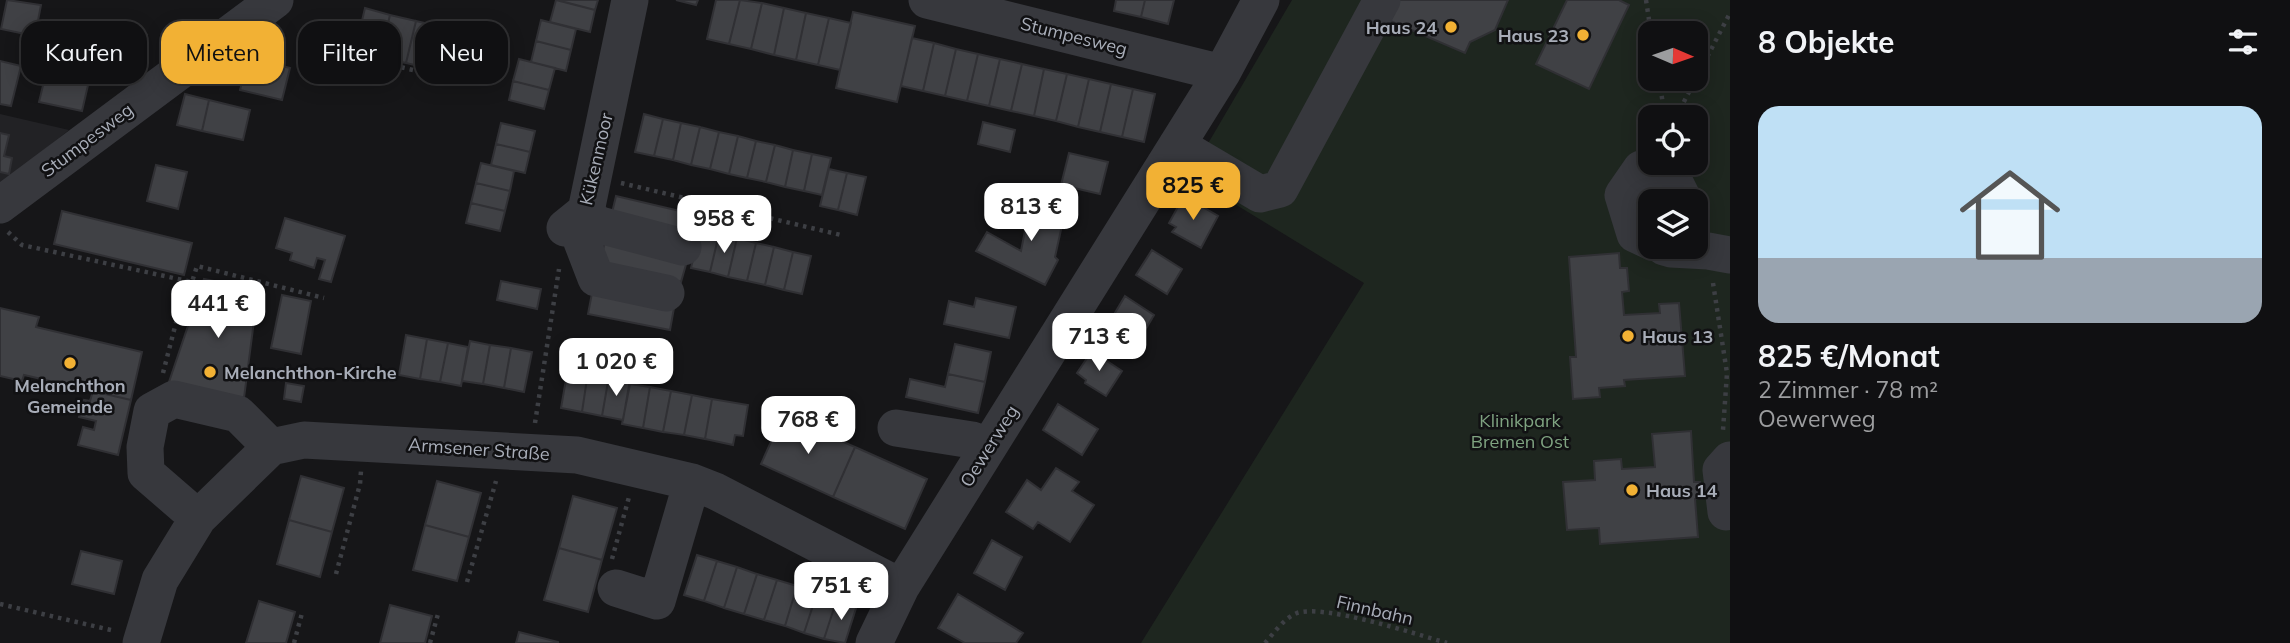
<!DOCTYPE html>
<html lang="de">
<meta charset="utf-8">
<style>
:root{--surface:#101012;--page:#19191b;--text:#f1f3f6;--muted:#9c9d9f;--line:#303032;--accent:#f2b134}
body{margin:0;font-family:Mulish,sans-serif;background:var(--page);color:var(--text);height:100vh;display:flex;flex-direction:column;font-size:26px;white-space:nowrap}
*{box-sizing:border-box;margin:0}
p{font-size:23px;color:var(--muted)}
.icon{flex:none;width:38px;height:38px;fill:none;stroke:currentColor;stroke-width:2;stroke-linecap:round;stroke-linejoin:round}
.map{position:relative;flex:1;overflow:hidden}
.panel{display:flex;flex-direction:column;background:var(--surface);width:560px}
.panel>*{flex:none}
.hud{position:absolute;left:21px;top:21px;width:665px;height:63px;display:flex;gap:14px}
.needle{width:46px;rotate:92deg}
.fabs{position:absolute;left:1638px;top:21px;display:grid;gap:14px}
.fabs a{display:grid;place-items:center;width:70px;height:70px;border-radius:14px;background:var(--surface);box-shadow:0 4px 18px #0003,0 0 0 2px var(--line);font-size:35px}
.price{position:absolute;translate:-50% -60px;padding:0 16px;border-radius:14px;background:#fff;color:#222;font-size:23px;line-height:46px;filter:drop-shadow(0 2px 4px #0008)}
.price::after{content:'';position:absolute;left:50%;top:42px;width:21px;height:16px;margin-left:-10px;background:inherit;clip-path:polygon(0 0,100% 0,50% 100%)}
.price.current{background:var(--accent);color:#111}
ul{padding:0;list-style:none}
li{display:grid;align-content:center;gap:14px;height:371px;padding:0 28px}
li+li{border-top:2px solid var(--line)}
li span{display:grid;place-items:center;height:217px;border-radius:21px;color:#555}
li>.icon{margin-inline-start:auto}
span .icon{width:126px;height:126px;fill:#fffc;stroke-width:1}
li b{font-size:30px}
h2{display:flex;justify-content:space-between;align-items:center;height:84px;padding:0 28px;font-size:30px}
.tag{padding:0 24px;border-radius:21px;background:var(--surface);box-shadow:0 4px 18px #0003,0 0 0 2px var(--line);font-size:24px;line-height:63px}
.tag.current{background:var(--accent);color:#111}
main{display:flex;flex:1;min-height:0}
.map>svg:first-child{display:block}
</style>
<main>
<div class="map">
<svg width="1730" height="643" viewBox="0 0 1730 643">
<rect width="100%" height="100%" fill="#161618"/>
<path fill="#222225" d="M 0,114 L 69,130 L 3,183 L 0,182 Z"/>
<path fill="#1e261f" fill-rule="evenodd" d="M 1292,0 L 1730,0 L 1730,643 L 1141,643 L 1364,283 L 1189,176 ZM 1650,33 L 1696,33 L 1696,79 L 1650,79 ZM 1650,117 L 1696,117 L 1696,163 L 1650,163 ZM 1650,201 L 1696,201 L 1696,247 L 1650,247 Z"/>
<path fill="#404145" stroke="#303034" stroke-width="2" d="M 7,0 L 41,5 L 35,36 L 1,29 Z
M 556,0 L 595,10 L 590,32 L 550,22 Z
M 557,0 L 598,0 L 595,10 Z
M 676,0 L 698,0 L 696,5 Z
M 716,0 L 740,0 L 729,44 L 707,39 Z
M 740,0 L 762,3 L 751,49 L 729,44 Z
M 1116,0 L 1145,0 L 1141,17 L 1114,11 Z
M 1145,0 L 1174,0 L 1168,24 L 1141,17 Z
M 1397,0 L 1508,0 L 1495,30 L 1470,42 L 1465,53 L 1388,20 Z
M 1567,0 L 1619,0 L 1629,5 L 1589,89 L 1536,64 Z
M 762,3 L 784,8 L 774,55 L 751,49 Z
M 365,8 L 390,15 L 380,57 L 355,50 Z
M 784,8 L 806,13 L 796,60 L 774,55 Z
M 853,12 L 915,26 L 897,102 L 836,88 Z
M 806,13 L 829,18 L 818,65 L 796,60 Z
M 390,15 L 416,21 L 406,63 L 380,57 Z
M 829,18 L 851,23 L 840,70 L 818,65 Z
M 541,20 L 576,29 L 571,50 L 536,41 Z
M 416,21 L 442,27 L 432,69 L 406,63 Z
M 107,25 L 147,35 L 139,68 L 99,59 Z
M 442,27 L 468,33 L 457,75 L 432,69 Z
M 912,38 L 934,43 L 923,91 L 901,86 Z
M 536,41 L 571,50 L 566,71 L 531,62 Z
M 934,43 L 956,49 L 945,96 L 923,91 Z
M 266,45 L 278,48 L 274,64 L 290,68 L 282,100 L 240,90 L 248,58 L 262,61 Z
M 956,49 L 978,54 L 967,101 L 945,96 Z
M 978,54 L 1000,59 L 989,106 L 967,101 Z
M 519,59 L 555,68 L 549,90 L 513,81 Z
M 1000,59 L 1022,64 L 1011,111 L 989,106 Z
M 0,61 L 21,66 L 11,106 L 0,104 Z
M 67,62 L 92,68 L 82,111 L 39,102 L 46,73 L 64,77 Z
M 1022,64 L 1044,69 L 1034,116 L 1011,111 Z
M 1044,69 L 1067,74 L 1056,121 L 1034,116 Z
M 1067,74 L 1089,79 L 1078,127 L 1056,121 Z
M 1089,79 L 1111,84 L 1100,132 L 1078,127 Z
M 513,81 L 549,90 L 544,109 L 509,100 Z
M 1111,84 L 1133,89 L 1122,137 L 1100,132 Z
M 1133,89 L 1155,94 L 1144,142 L 1122,137 Z
M 185,94 L 209,100 L 202,131 L 177,125 Z
M 209,100 L 250,110 L 243,140 L 202,131 Z
M 644,114 L 663,119 L 654,156 L 635,152 Z
M 663,119 L 681,123 L 673,160 L 654,156 Z
M 983,122 L 1015,130 L 1010,152 L 978,144 Z
M 501,123 L 535,131 L 530,152 L 496,144 Z
M 681,123 L 700,127 L 691,165 L 673,160 Z
M 700,127 L 719,132 L 710,169 L 691,165 Z
M 719,132 L 738,136 L 729,174 L 710,169 Z
M 0,133 L 9,135 L 4,156 L 12,158 L 9,174 L 0,172 Z
M 738,136 L 756,141 L 747,178 L 729,174 Z
M 756,141 L 775,145 L 766,182 L 747,178 Z
M 496,144 L 530,152 L 525,173 L 491,165 Z
M 775,145 L 793,150 L 785,187 L 766,182 Z
M 793,150 L 812,154 L 804,191 L 785,187 Z
M 1069,153 L 1108,162 L 1100,194 L 1061,185 Z
M 812,154 L 831,158 L 822,195 L 804,191 Z
M 481,163 L 514,171 L 510,191 L 476,183 Z
M 156,165 L 187,172 L 178,209 L 147,201 Z
M 829,169 L 847,173 L 838,210 L 820,206 Z
M 847,173 L 866,177 L 857,215 L 838,210 Z
M 476,183 L 510,191 L 505,211 L 471,203 Z
M 616,196 L 697,215 L 693,236 L 611,217 Z
M 1184,196 L 1218,216 L 1201,248 L 1172,232 L 1176,227 L 1169,223 Z
M 1031,200 L 1066,207 L 1055,257 L 1058,260 L 1045,285 L 976,251 L 987,232 L 1021,251 Z
M 471,203 L 505,211 L 500,231 L 466,223 Z
M 62,211 L 192,243 L 184,275 L 54,244 Z
M 285,218 L 345,236 L 331,282 L 319,279 L 325,260 L 317,258 L 314,268 L 290,260 L 292,253 L 276,248 Z
M 700,230 L 719,234 L 710,272 L 691,268 Z
M 719,234 L 737,238 L 728,277 L 710,272 Z
M 737,238 L 756,243 L 747,281 L 728,277 Z
M 605,241 L 687,261 L 681,282 L 600,263 Z
M 756,243 L 774,247 L 765,285 L 747,281 Z
M 774,247 L 793,252 L 784,290 L 765,285 Z
M 1152,250 L 1182,269 L 1167,294 L 1136,275 Z
M 793,252 L 811,256 L 802,294 L 784,290 Z
M 1619,253 L 1620,268 L 1627,268 L 1629,291 L 1622,292 L 1624,315 L 1660,313 L 1659,304 L 1679,303 L 1685,376 L 1624,380 L 1625,386 L 1599,388 L 1600,397 L 1573,399 L 1570,357 L 1576,357 L 1569,257 Z
M 204,279 L 258,290 L 244,398 L 169,382 L 193,311 L 187,310 L 193,293 L 198,295 Z
M 501,281 L 541,289 L 537,309 L 497,300 Z
M 592,293 L 674,308 L 670,330 L 588,314 Z
M 282,295 L 311,301 L 301,354 L 271,348 Z
M 1125,296 L 1154,315 L 1137,344 L 1113,330 L 1115,327 L 1109,323 Z
M 976,298 L 1016,307 L 1009,338 L 944,324 L 949,301 L 974,307 Z
M 0,308 L 39,317 L 36,327 L 142,352 L 131,400 L 24,375 L 22,381 L 0,376 Z
M 406,335 L 427,339 L 420,379 L 399,375 Z
M 427,339 L 448,343 L 440,382 L 420,379 Z
M 470,341 L 490,345 L 483,384 L 462,381 Z
M 448,343 L 468,347 L 461,386 L 440,382 Z
M 955,344 L 991,352 L 985,382 L 948,374 Z
M 490,345 L 511,348 L 504,388 L 483,384 Z
M 511,348 L 532,352 L 524,392 L 504,388 Z
M 1092,351 L 1122,371 L 1106,396 L 1085,383 L 1086,380 L 1077,373 Z
M 568,368 L 588,372 L 582,412 L 561,408 Z
M 588,372 L 609,376 L 602,416 L 582,412 Z
M 948,374 L 985,382 L 978,413 L 906,397 L 910,379 L 945,387 Z
M 609,376 L 630,380 L 623,420 L 602,416 Z
M 286,383 L 304,386 L 301,402 L 284,399 Z
M 630,384 L 650,387 L 643,428 L 622,424 Z
M 650,387 L 671,391 L 663,432 L 643,428 Z
M 93,391 L 131,400 L 118,455 L 78,445 L 83,427 L 94,430 L 96,421 L 79,417 L 84,400 L 90,401 Z
M 671,391 L 692,395 L 684,435 L 663,432 Z
M 692,395 L 712,399 L 705,439 L 684,435 Z
M 712,399 L 748,405 L 743,436 L 735,435 L 733,445 L 705,439 Z
M 1058,404 L 1098,429 L 1082,455 L 1043,430 Z
M 783,415 L 855,447 L 833,497 L 761,464 Z
M 1691,431 L 1694,482 L 1700,482 L 1701,498 L 1695,499 L 1698,537 L 1600,544 L 1599,528 L 1567,530 L 1563,482 L 1595,480 L 1594,461 L 1621,459 L 1622,469 L 1655,467 L 1652,434 Z
M 855,447 L 927,479 L 905,529 L 833,497 Z
M 1056,468 L 1079,482 L 1072,491 L 1094,505 L 1070,542 L 1038,522 L 1033,529 L 1006,512 L 1027,480 L 1041,490 Z
M 301,476 L 344,488 L 332,532 L 289,520 Z
M 437,481 L 481,493 L 469,537 L 425,525 Z
M 573,496 L 617,508 L 602,560 L 559,548 Z
M 289,520 L 332,532 L 320,577 L 277,564 Z
M 425,525 L 469,537 L 457,581 L 413,570 Z
M 992,540 L 1022,557 L 1005,590 L 974,573 Z
M 559,548 L 602,560 L 588,612 L 544,600 Z
M 81,551 L 122,561 L 114,594 L 72,584 Z
M 697,555 L 717,561 L 704,601 L 684,595 Z
M 717,561 L 737,567 L 724,608 L 704,601 Z
M 737,567 L 757,574 L 744,614 L 724,608 Z
M 757,574 L 777,580 L 764,620 L 744,614 Z
M 777,580 L 797,586 L 785,626 L 764,620 Z
M 797,586 L 817,593 L 804,633 L 785,626 Z
M 817,593 L 837,599 L 824,639 L 804,633 Z
M 958,594 L 1023,633 L 1016,643 L 965,643 L 938,628 Z
M 837,599 L 857,605 L 845,643 L 824,639 Z
M 259,601 L 295,612 L 286,643 L 246,643 Z
M 390,605 L 432,616 L 425,643 L 380,643 Z
M 519,632 L 558,642 L 558,643 L 516,643 Z"/>
<g fill="none" stroke-linecap="round" stroke-linejoin="round">
<path stroke="#3d3f44" stroke-width="4.5" stroke-dasharray="3.5 5" stroke-linecap="butt" d="M 1646,0 L 1651,33
M 355,33 L 349,55 L 460,81
M 1659,79 L 1665,117
M 1676,117 L 1730,13
M 621,183 L 841,235
M 8,232 L 22,245 L 192,282 L 197,266 L 324,298
M 1713,283 L 1727,373 L 1723,430
M 163,373 L 187,280
M 535,423 L 559,269
M 612,559 L 629,497
M 336,574 L 360,484 L 361,471
M 467,582 L 496,481
M 0,604 L 115,631
M 294,643 L 302,613
M 430,643 L 438,614
M 1265,643 C 1274,633 1284,618 1297,613 C 1324,604 1416,634 1447,643"/>
<path stroke="#37383d" stroke-width="37" d="M 927,0 L 1222,73
M 1177,145 L 1260,194 L 1280,189 L 1382,0
M 0,205 L 275,0
M 586,211 L 596,224 L 683,247
M 574,221 L 596,278 L 666,293
M 565,228 L 586,211 L 630,0
M 1650,241 L 1635,234 L 1623,195 L 1641,169 L 1673,179 L 1684,201
M 1664,247 L 1671,249 L 1708,251 L 1730,255
M 896,428 L 972,440 L 989,446
M 1730,460 L 1721,470 L 1726,512 L 1730,510
M 198,518 L 146,473 L 145,447 L 152,411 L 174,399 L 238,414 L 271,447
M 616,588 L 657,601 L 692,482
M 141,643 L 160,580 L 198,518 L 271,447 L 304,440 L 577,455 L 692,482 L 715,491 L 901,587
M 874,643 L 901,587 L 1222,73 L 1261,0"/>
</g>
<g fill="#f2b134" stroke="#111113" stroke-width="2.5">
<circle cx="1451" cy="27" r="7"/>
<circle cx="1583" cy="35" r="7"/>
<circle cx="1628" cy="336" r="7"/>
<circle cx="70" cy="363" r="7"/>
<circle cx="210" cy="372" r="7"/>
<circle cx="1632" cy="490" r="7"/>
</g>
<g text-anchor="middle" dominant-baseline="central" stroke-width="5" stroke-linejoin="round" paint-order="stroke">
<g font-size="18" font-weight="bold" fill="#a8adb8" stroke="#111113" text-anchor="start">
<text x="1437" y="27" text-anchor="end">Haus 24</text>
<text x="1569" y="35" text-anchor="end">Haus 23</text>
<text x="1642" y="336">Haus 13</text>
<text x="224" y="372">Melanchthon-Kirche</text>
<text x="70" y="385" text-anchor="middle">Melanchthon<tspan x="70" dy="21">Gemeinde</tspan></text>
<text x="1646" y="490">Haus 14</text>
</g>
<g font-size="18" fill="#a8adb8" stroke="#111113">
<text transform="translate(1074 36) rotate(14)">Stumpesweg</text>
<text transform="translate(87 140) rotate(-37)">Stumpesweg</text>
<text transform="translate(596 159) rotate(-77)">Kükenmoor</text>
<text transform="translate(989 446) rotate(-58)">Oewerweg</text>
<text transform="translate(479 449) rotate(4)">Armsener Straße</text>
<text transform="translate(1375 610) rotate(13)">Finnbahn</text>
</g>
<g font-size="18" fill="#7fa381" stroke="#111113">
<text x="1520" y="420">Klinikpark<tspan x="1520" dy="21">Bremen Ost</tspan></text>
</g>
</g>
</svg>
<div class="fabs">
<a><svg class="needle" viewBox="-14 -14 28 28"><path d="M0-13l5 13h-10z" fill="#e53935"/><path d="M0 13l5-13h-10z" fill="#9c9d9f"/></svg></a>
<a><svg class="icon" aria-label="locate" viewBox="0 0 24 24"><circle cx="12" cy="12" r="6"/><path d="M12 2v4M12 18v4M2 12h4M18 12h4"/></svg></a>
<a><svg class="icon" aria-label="layers" viewBox="0 0 24 24"><path d="M12 4l9 5-9 5-9-5zM3 14l9 5 9-5"/></svg></a>
</div>
<b class="price current" style="left:1193px;top:222px">825 €</b>
<b class="price" style="left:1031px;top:243px">813 €</b>
<b class="price" style="left:724px;top:255px">958 €</b>
<b class="price" style="left:218px;top:340px">441 €</b>
<b class="price" style="left:1099px;top:373px">713 €</b>
<b class="price" style="left:616px;top:398px">1 020 €</b>
<b class="price" style="left:808px;top:456px">768 €</b>
<b class="price" style="left:841px;top:622px">751 €</b>
<div class="hud">
<a class="tag">Kaufen</a>
<a class="tag current">Mieten</a>
<a class="tag">Filter</a>
<a class="tag">Neu</a>
</div>
</div>
<section class="panel">
<h2>8 Objekte<svg class="icon" aria-label="filters" viewBox="0 0 24 24"><path d="M4 7h16M4 17h16"/><circle cx="9" cy="7" r="2"/><circle cx="15" cy="17" r="2"/></svg></h2>
<ul>
<li><span style="background:linear-gradient(#bfe0f5 70%,#9aa5b1 0)"><svg class="icon" aria-label="home" viewBox="0 0 24 24"><path d="M3 11l9-7 9 7M6 9v11h12V9"/></svg></span><div><b>825 €/Monat</b><p>2 Zimmer · 78 m²</p><p>Oewerweg</p></div></li>
</ul>
</section>
</main>
